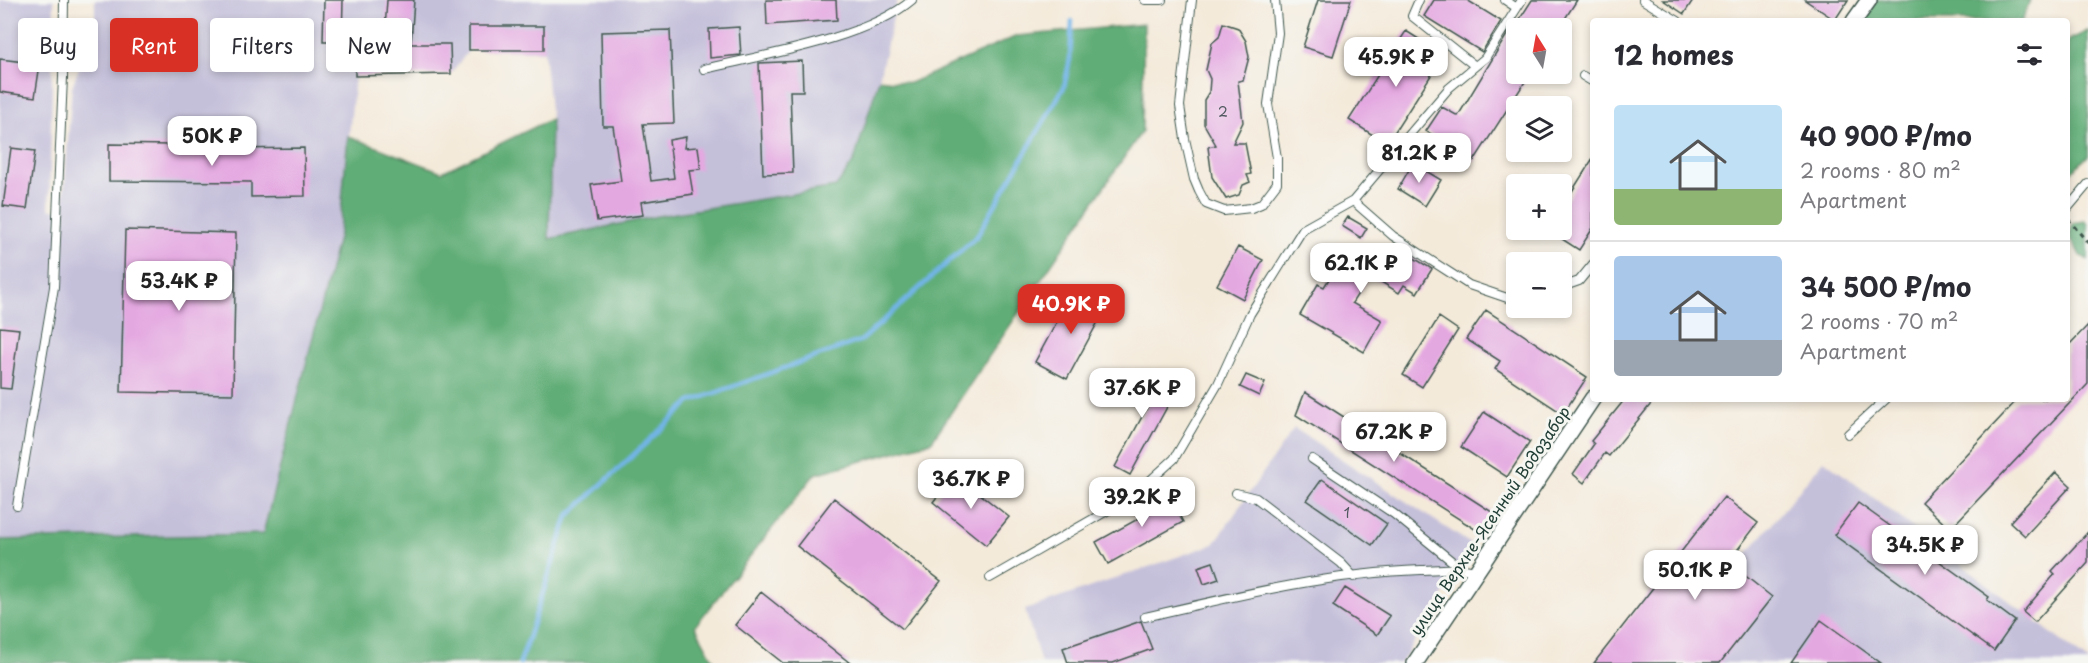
<!DOCTYPE html>
<meta charset="utf-8">
<style>
:root{--surface:#fff;--page:#f7f7f7;--text:#2b2b33;--muted:#7c7c81;--line:#e1e1e2;--accent:#d93025}
body{margin:0;font-family:"Playpen Sans",sans-serif;background:var(--page);color:var(--text);height:100vh;display:flex;flex-direction:column;font-size:22px;white-space:nowrap}
*{box-sizing:border-box;margin:0}
p{font-size:20px;color:var(--muted)}
.icon{flex:none;width:33px;height:33px;fill:none;stroke:currentColor;stroke-width:2;stroke-linecap:round;stroke-linejoin:round}
.map{position:relative;flex:1;overflow:hidden}
.sheet{position:absolute;left:1590px;top:18px;width:480px;height:384px;display:flex;flex-direction:column;background:var(--surface);border-radius:6px;box-shadow:0 3px 9px #0003}
.sheet>*{flex:none}
.guide{position:absolute;left:18px;top:18px;width:570px;height:54px;display:flex;gap:12px}
.needle{width:39px;rotate:349deg}
.tools{position:absolute;left:1506px;top:18px;display:grid;gap:12px}
.tools a{display:grid;place-items:center;width:66px;height:66px;border-radius:6px;background:var(--surface);box-shadow:0 3px 9px #0003;font-size:30px}
.price{position:absolute;translate:-50% -51px;padding:0 14px;border-radius:12px;background:#fff;color:#222;font-size:20px;line-height:39px;filter:drop-shadow(0 2px 3px #0008)}
.price::after{content:'';position:absolute;left:50%;top:36px;width:18px;height:14px;margin-left:-9px;background:inherit;clip-path:polygon(0 0,100% 0,50% 100%)}
.price.active{background:var(--accent);color:#fff}
ul{padding:0;list-style:none}
li{display:flex;align-items:center;gap:18px;height:150px;padding:0 24px}
li+li{border-top:2px solid var(--line)}
li span{display:grid;place-items:center;flex:none;width:168px;height:120px;border-radius:6px;color:#555}
li>.icon{margin-inline-start:auto}
span .icon{width:72px;height:72px;fill:#fffc;stroke-width:1}
li b{font-size:26px}
h2{display:flex;justify-content:space-between;align-items:center;height:72px;padding:0 24px;font-size:26px}
.tag{padding:0 21px;border-radius:6px;background:var(--surface);box-shadow:0 3px 9px #0003;font-size:21px;line-height:54px}
.tag.active{background:var(--accent);color:#fff}
.map>svg:first-child{display:block}
</style>
<div class="map">
<svg width="2088" height="663" viewBox="0 0 2088 663">
<rect width="100%" height="100%" fill="#f6f6f2"/>
<filter id="ink" filterUnits="userSpaceOnUse"><feTurbulence type="fractalNoise" baseFrequency=".0167" numOctaves="2"/><feDisplacementMap in="SourceGraphic" scale="12" xChannelSelector="R" yChannelSelector="G"/><feConvolveMatrix kernelMatrix="1 2 1 2 8 2 1 2 1" color-interpolation-filters="sRGB"/></filter>
<filter id="wash" filterUnits="userSpaceOnUse"><feTurbulence type="fractalNoise" baseFrequency=".008" numOctaves="4" result="noise"/><feDisplacementMap in="SourceGraphic" scale="24" xChannelSelector="R" yChannelSelector="G"/><feGaussianBlur stdDeviation="1.35" result="paint"/><feColorMatrix in="noise" values="0 0 0 0 0 0 0 0 0 0 0 0 0 0 0 0 0 1.4 0 .05"/><feComposite in="paint" operator="in"/></filter>
<g filter="url(#wash)">
<rect width="100%" height="100%" fill="#f4eada"/>
<path fill="#c5c0da" d="M 0,0 L 54,0 L 49,209 L 63,211 L 72,87 L 95,23 L 95,0 L 897,0 L 879,79 L 854,161 L 836,187 L 658,216 L 549,239 L 551,119 L 544,51 L 469,50 L 451,74 L 355,76 L 339,234 L 263,534 L 0,540 Z
M 1294,428 L 1474,546 L 1401,663 L 1041,663 L 1025,610 L 1214,544 Z
M 1824,460 L 2088,661 L 2088,663 L 1658,663 Z"/>
<path fill="#60ad77" stroke="#407556" stroke-width="1.5" d="M 1876,0 L 2030,0 L 2022,21 L 1862,21 Z
M 1144,24 L 1142,131 L 931,442 L 815,474 L 695,626 L 715,663 L 0,663 L 0,540 L 263,534 L 339,234 L 348,136 L 442,172 L 551,119 L 549,239 L 658,216 L 836,187 L 854,161 L 879,79 L 910,83 L 1017,36 Z
M 2088,31 L 2088,156 L 2067,176 L 2067,41 Z
M 2085,221 L 2088,224 L 2088,260 L 2080,255 L 2069,237 L 2073,223 Z"/>
<g fill="none" stroke-linecap="round" stroke-linejoin="round">
<path stroke="#72b5e8" stroke-width="4.5" d="M 520,663 L 568,516 L 690,402 L 862,340 L 977,236 L 1064,87 L 1070,59 L 1072,21"/>
</g>
<g id="blocks">
<path fill="#e4a8e1" d="M 324,0 L 343,0 L 342,41 L 323,41 Z
M 387,0 L 414,0 L 411,44 L 450,44 L 451,74 L 355,76 L 355,46 L 384,45 Z
M 766,0 L 836,0 L 837,20 L 767,25 Z
M 1318,0 L 1351,0 L 1333,56 L 1303,47 Z
M 1434,0 L 1467,0 L 1501,21 L 1482,52 L 1424,16 Z
M 1532,0 L 1577,0 L 1559,28 L 1514,28 Z
M 1663,0 L 1693,0 L 1684,14 Z
M 1805,0 L 1848,0 L 1835,20 Z
M 1223,23 L 1238,28 L 1246,41 L 1249,57 L 1243,80 L 1238,81 L 1243,122 L 1233,143 L 1245,143 L 1251,174 L 1247,175 L 1250,182 L 1243,185 L 1239,195 L 1226,199 L 1212,177 L 1208,147 L 1216,145 L 1204,124 L 1204,100 L 1209,92 L 1210,79 L 1206,70 L 1212,43 L 1219,37 Z
M 469,26 L 544,26 L 544,50 L 469,50 Z
M 739,27 L 741,55 L 710,58 L 709,29 Z
M 1511,28 L 1516,31 L 1516,74 L 1530,74 L 1474,161 L 1426,131 L 1442,107 L 1458,116 Z
M 670,30 L 674,123 L 643,124 L 651,181 L 674,178 L 669,140 L 686,137 L 684,148 L 698,147 L 701,169 L 689,170 L 693,194 L 641,202 L 643,215 L 597,221 L 591,185 L 621,181 L 613,126 L 603,126 L 601,32 Z
M 1406,31 L 1444,55 L 1387,144 L 1349,120 Z
M 0,59 L 40,64 L 35,97 L 0,92 Z
M 802,61 L 803,91 L 790,91 L 793,173 L 763,174 L 759,63 Z
M 109,144 L 232,146 L 232,149 L 304,148 L 305,196 L 251,197 L 251,182 L 109,181 Z
M 11,148 L 35,151 L 27,209 L 3,206 Z
M 1593,158 L 1593,228 L 1579,250 L 1548,230 L 1562,230 L 1562,207 Z
M 1413,163 L 1441,180 L 1425,206 L 1398,189 Z
M 1348,217 L 1367,228 L 1361,238 L 1342,226 Z
M 125,230 L 236,233 L 233,394 L 121,392 Z
M 1363,246 L 1387,261 L 1396,247 L 1432,269 L 1417,293 L 1404,285 L 1399,293 L 1370,275 L 1352,303 L 1382,320 L 1364,352 L 1300,315 L 1318,284 L 1324,287 L 1342,258 L 1352,264 Z
M 1238,247 L 1263,260 L 1243,299 L 1217,285 Z
M 1074,290 L 1106,307 L 1067,379 L 1035,362 Z
M 1486,310 L 1587,377 L 1563,414 L 1495,369 L 1500,361 L 1466,339 Z
M 1439,317 L 1458,330 L 1422,387 L 1403,375 Z
M 2088,325 L 2088,384 L 1950,529 L 1921,502 L 2018,399 L 2067,399 L 2067,347 Z
M 0,327 L 19,329 L 11,389 L 0,388 Z
M 1122,369 L 1173,396 L 1130,475 L 1115,467 L 1151,400 L 1116,381 Z
M 1246,375 L 1265,383 L 1259,396 L 1240,387 Z
M 1305,392 L 1495,514 L 1481,533 L 1296,415 Z
M 1625,399 L 1655,399 L 1609,456 L 1605,453 L 1584,483 L 1573,474 L 1594,444 L 1591,441 Z
M 1484,412 L 1530,442 L 1507,477 L 1461,447 Z
M 2056,472 L 2071,486 L 2025,536 L 2010,522 Z
M 955,474 L 1009,517 L 986,545 L 933,502 Z
M 1322,479 L 1387,524 L 1372,545 L 1307,500 Z
M 1165,490 L 1183,522 L 1108,564 L 1096,542 L 1147,514 L 1141,504 Z
M 1724,497 L 1758,523 L 1728,562 L 1772,597 L 1720,663 L 1594,663 Z
M 834,498 L 941,581 L 903,629 L 797,546 Z
M 1858,503 L 1989,597 L 1987,600 L 2015,621 L 1994,651 L 1834,535 Z
M 2088,532 L 2088,563 L 2035,622 L 2023,612 L 2055,574 L 2052,571 Z
M 1213,562 L 1219,579 L 1204,584 L 1198,567 Z
M 1345,588 L 1390,616 L 1377,635 L 1333,606 Z
M 761,592 L 850,663 L 783,663 L 735,625 Z
M 1821,620 L 1881,663 L 1791,663 Z
M 1141,621 L 1152,649 L 1113,663 L 1068,663 L 1063,648 Z"/>
</g>
</g>
<g filter="url(#ink)">
<use href="#blocks" fill-opacity="0" stroke="#3f574d" stroke-width="1.5"/>
<g fill="none" stroke-linecap="round" stroke-linejoin="round">
<defs>
<path id="lane" d="M 1145,0 L 1162,0
M 1192,0 L 1180,106 L 1185,139 L 1194,179 L 1199,191 L 1206,204 L 1224,211 L 1251,208 L 1261,204 L 1277,183 L 1277,158 L 1268,104 L 1278,33 L 1275,0
M 1419,0 L 1412,16 L 1475,66
M 1505,0 L 1517,8
M 1643,0 L 1678,21
M 704,69 C 764,55 866,39 912,0
M 1583,76 L 1593,82
M 1353,201 L 1393,236 L 1469,285 L 1516,301
M 2067,209 L 2088,184
M 1562,287 L 1579,281 L 1593,264
M 1848,434 L 1886,399
M 1312,459 L 1394,514 L 1459,567
M 1236,493 L 1256,498 L 1341,563 L 1354,577
M 17,506 L 54,287 L 63,77 L 64,0
M 990,578 L 1133,496 L 1174,459 L 1218,384 L 1250,314 L 1303,229 L 1353,201 L 1449,88 L 1485,58 L 1522,0
M 1145,617 C 1236,596 1329,573 1421,570 C 1440,570 1457,566 1475,571"/>
<path id="street" d="M 1854,21 L 1869,0
M 1415,663 L 1593,398"/>
</defs>
<use href="#lane" stroke="#3f574d" stroke-width="10"/>
<use href="#street" stroke="#3f574d" stroke-width="18"/>
<path stroke="#3f574d" stroke-width="3" stroke-dasharray="4.5 4.5" stroke-linecap="butt" d="M 2068,219 L 2088,243"/>
<use href="#lane" stroke="#fff" stroke-width="8"/>
<use href="#street" stroke="#fff" stroke-width="15"/>
</g>
</g>
<g text-anchor="middle" dominant-baseline="central" stroke-width="6" stroke-linejoin="round" paint-order="stroke">
<g font-size="14" fill="#50585f">
<text x="1223" y="111">2</text>
<text x="1347" y="512">1</text>
</g>
<g font-size="16" fill="#1f3d34" stroke="#f6f6f2">
<text transform="translate(1489 520) rotate(-56)">улица Верхне-Ясенный Водозабор</text>
</g>
</g>
</svg>
<div class="tools">
<a><svg class="needle" viewBox="-14 -14 28 28"><path d="M0-13l5 13h-10z" fill="#e53935"/><path d="M0 13l5-13h-10z" fill="#7c7c81"/></svg></a>
<a><svg class="icon" aria-label="layers" viewBox="0 0 24 24"><path d="M12 4l9 5-9 5-9-5zM3 14l9 5 9-5"/></svg></a>
<a>+</a>
<a>−</a>
</div>
<b class="price" style="left:1396px;top:88px">45.9K ₽</b>
<b class="price" style="left:212px;top:167px">50K ₽</b>
<b class="price" style="left:1419px;top:184px">81.2K ₽</b>
<b class="price" style="left:1361px;top:294px">62.1K ₽</b>
<b class="price" style="left:179px;top:312px">53.4K ₽</b>
<b class="price active" style="left:1071px;top:335px">40.9K ₽</b>
<b class="price" style="left:1142px;top:419px">37.6K ₽</b>
<b class="price" style="left:1394px;top:463px">67.2K ₽</b>
<b class="price" style="left:971px;top:510px">36.7K ₽</b>
<b class="price" style="left:1142px;top:528px">39.2K ₽</b>
<b class="price" style="left:1925px;top:576px">34.5K ₽</b>
<b class="price" style="left:1695px;top:601px">50.1K ₽</b>
<div class="guide">
<a class="tag">Buy</a>
<a class="tag active">Rent</a>
<a class="tag">Filters</a>
<a class="tag">New</a>
</div>
<section class="sheet">
<h2>12 homes<svg class="icon" aria-label="filters" viewBox="0 0 24 24"><path d="M4 7h16M4 17h16"/><circle cx="9" cy="7" r="2"/><circle cx="15" cy="17" r="2"/></svg></h2>
<ul>
<li><span style="background:linear-gradient(#bfe0f5 70%,#8fb573 0)"><svg class="icon" aria-label="home" viewBox="0 0 24 24"><path d="M3 11l9-7 9 7M6 9v11h12V9"/></svg></span><div><b>40 900 ₽/mo</b><p>2 rooms · 80 m²</p><p>Apartment</p></div></li>
<li><span style="background:linear-gradient(#a9c7e8 70%,#9aa5b1 0)"><svg class="icon" aria-label="home" viewBox="0 0 24 24"><path d="M3 11l9-7 9 7M6 9v11h12V9"/></svg></span><div><b>34 500 ₽/mo</b><p>2 rooms · 70 m²</p><p>Apartment</p></div></li>
</ul>
</section>
</div>
